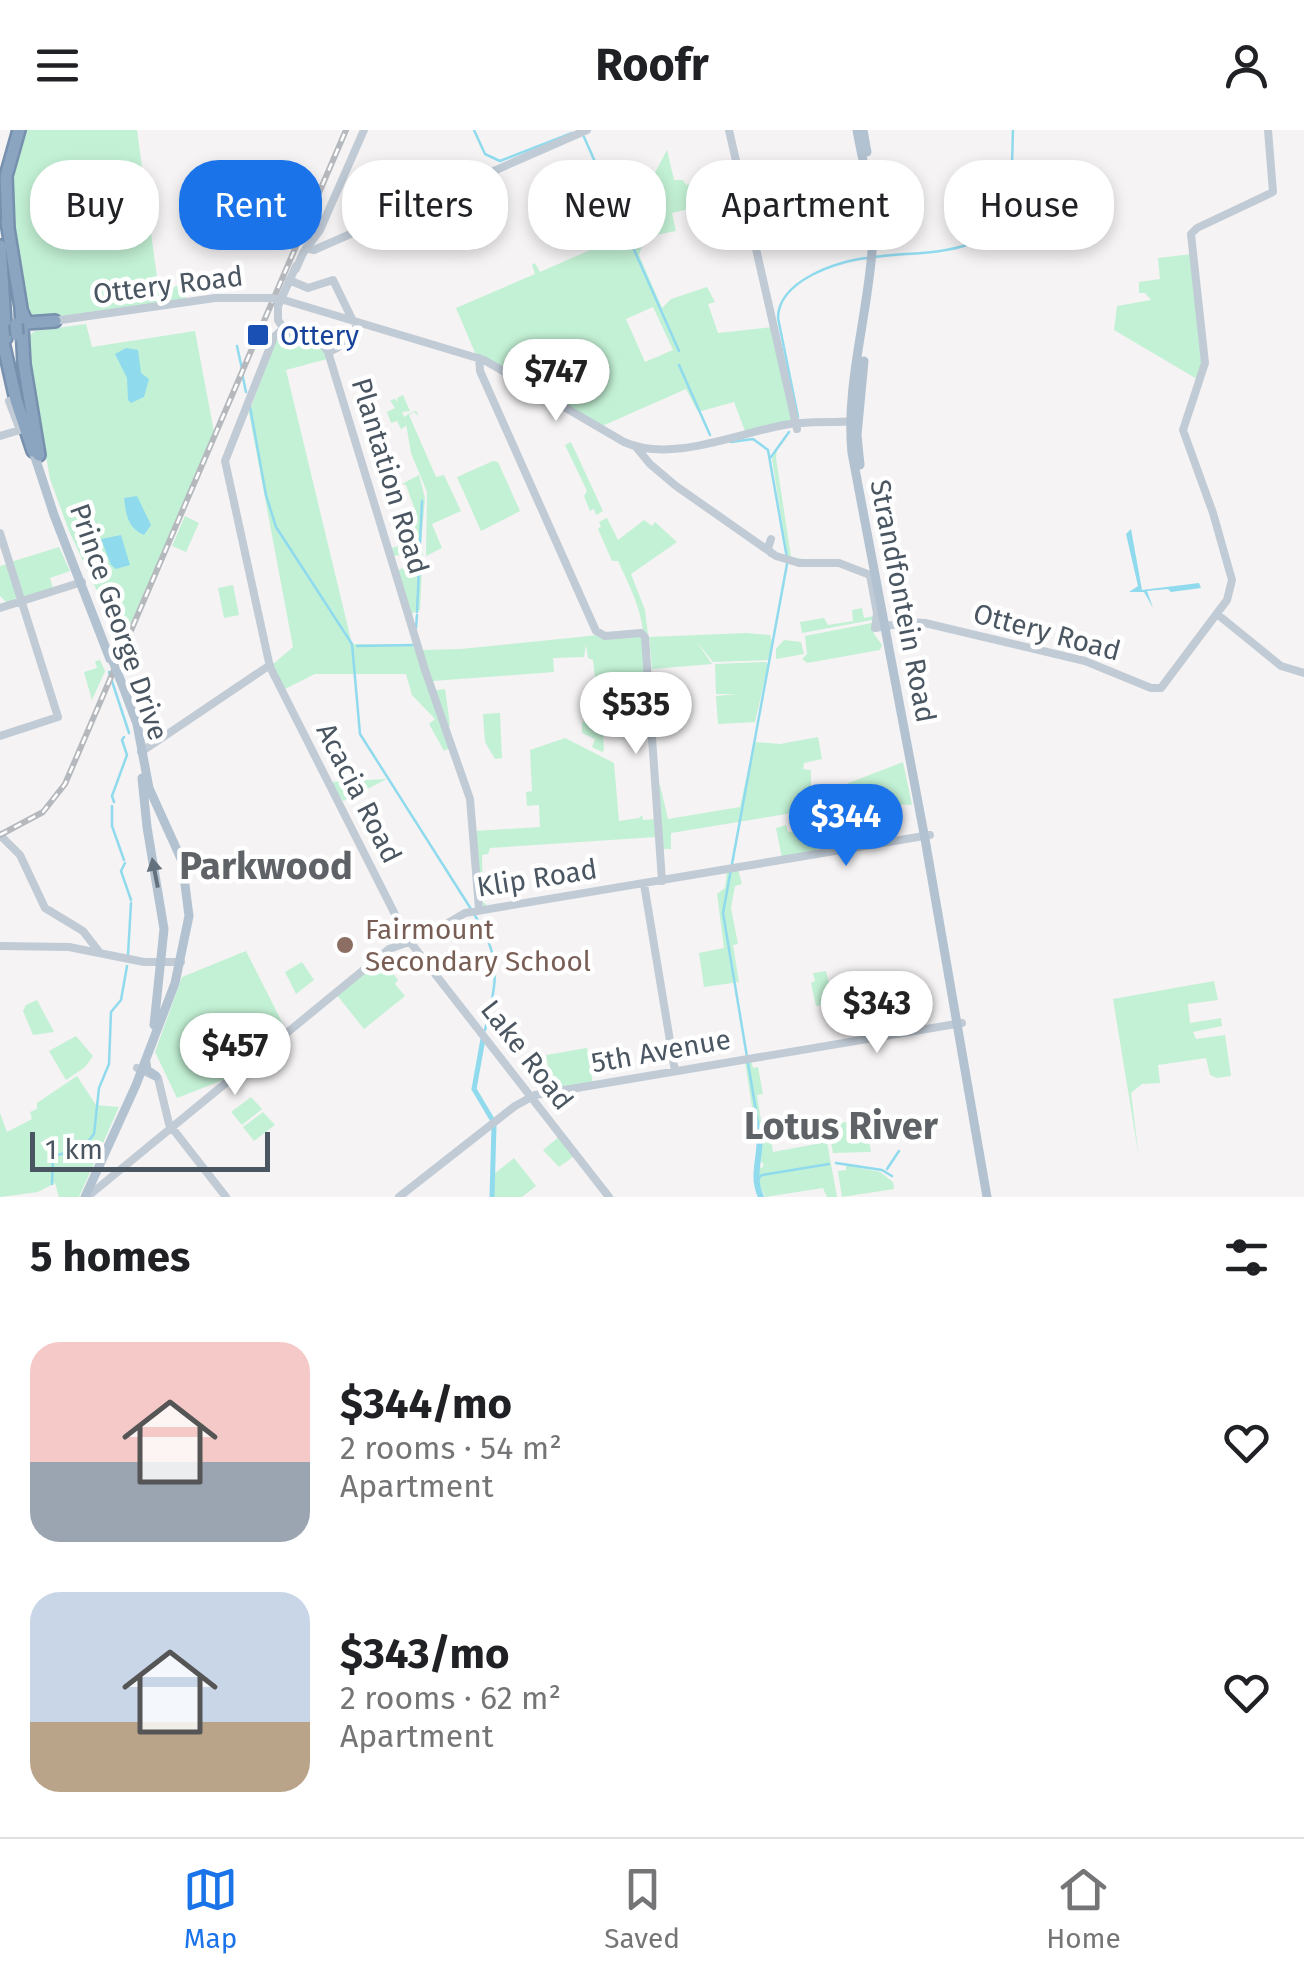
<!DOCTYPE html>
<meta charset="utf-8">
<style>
:root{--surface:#fff;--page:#f6f6f6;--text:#202124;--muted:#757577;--line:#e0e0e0;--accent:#1a73e8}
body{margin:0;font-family:"Fira Sans",sans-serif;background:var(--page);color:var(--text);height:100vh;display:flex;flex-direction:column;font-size:38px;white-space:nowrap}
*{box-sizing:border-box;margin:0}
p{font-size:32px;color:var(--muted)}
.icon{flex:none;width:55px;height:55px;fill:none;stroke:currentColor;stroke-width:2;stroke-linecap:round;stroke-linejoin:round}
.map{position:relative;height:1067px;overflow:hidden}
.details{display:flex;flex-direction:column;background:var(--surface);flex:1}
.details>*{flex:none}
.guide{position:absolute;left:30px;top:30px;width:1245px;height:90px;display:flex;gap:20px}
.scale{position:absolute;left:30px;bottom:25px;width:240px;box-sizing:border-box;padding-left:10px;border:5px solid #4a5661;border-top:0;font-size:28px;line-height:35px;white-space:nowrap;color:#4a5661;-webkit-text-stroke:8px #fff;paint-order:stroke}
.price{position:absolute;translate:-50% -85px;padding:0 22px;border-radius:35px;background:#fff;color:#222;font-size:32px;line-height:65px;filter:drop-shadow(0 2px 5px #0008)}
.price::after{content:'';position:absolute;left:50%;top:60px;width:30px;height:22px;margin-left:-15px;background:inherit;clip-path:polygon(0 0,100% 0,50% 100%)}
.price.selected{background:var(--accent);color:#fff}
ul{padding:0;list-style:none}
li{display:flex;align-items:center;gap:30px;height:250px;padding:0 30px}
li span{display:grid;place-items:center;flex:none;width:280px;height:200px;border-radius:30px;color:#555}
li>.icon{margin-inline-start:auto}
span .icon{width:120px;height:120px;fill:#fffc;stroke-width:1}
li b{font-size:42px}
h2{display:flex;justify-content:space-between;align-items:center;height:120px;padding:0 30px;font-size:42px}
.tag{padding:0 35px;border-radius:40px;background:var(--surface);box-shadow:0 5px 15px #0003;font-size:35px;line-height:90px}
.tag.selected{background:var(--accent);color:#fff}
header{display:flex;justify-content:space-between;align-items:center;height:130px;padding:0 30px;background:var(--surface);font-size:45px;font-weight:700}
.menu{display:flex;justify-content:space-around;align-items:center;height:140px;border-top:2px solid var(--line);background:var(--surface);font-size:28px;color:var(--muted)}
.menu a{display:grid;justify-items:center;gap:5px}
.menu .selected{color:var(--accent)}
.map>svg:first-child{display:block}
</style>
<header><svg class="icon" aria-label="menu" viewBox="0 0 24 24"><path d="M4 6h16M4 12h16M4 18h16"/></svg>Roofr<svg class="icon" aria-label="person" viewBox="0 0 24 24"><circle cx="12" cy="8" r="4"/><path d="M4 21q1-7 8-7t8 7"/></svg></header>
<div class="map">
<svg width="1304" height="1067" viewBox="0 0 1304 1067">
<rect width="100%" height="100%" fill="#f5f3f3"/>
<path fill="#c3f1d5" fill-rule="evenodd" d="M 25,0 L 137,0 L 159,162 L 161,164 L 182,153 L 186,154 L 188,165 L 184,170 C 150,175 52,198 26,183 C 18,121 0,59 25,0 Z
M 667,20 L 674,50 L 683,50 L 686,55 L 693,52 L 699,66 L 692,68 L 693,78 L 672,83 L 676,101 L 645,107 L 639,125 L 662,178 L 671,169 L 707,157 L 715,172 L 708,174 L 718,203 L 773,197 L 793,289 L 791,293 L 745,301 L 734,272 L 698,282 L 686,259 L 600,297 L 476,225 L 456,178 L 535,144 L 532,135 L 535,133 L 540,142 L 629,103 L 643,65 ZM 653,177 L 673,220 L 645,232 L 626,189 Z
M 1192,124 L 1204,229 L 1197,249 L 1114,200 L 1117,176 L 1151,170 L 1145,163 L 1139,163 L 1139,152 L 1160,149 L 1158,128 Z
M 86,194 L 92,217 L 195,201 L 214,302 L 122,514 L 69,401 L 50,349 L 25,209 L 35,201 Z
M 283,203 L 320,215 L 327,229 L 286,240 L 352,514 L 415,515 L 449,618 L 444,621 L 429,594 L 435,589 L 412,565 L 406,544 L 315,544 L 283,560 L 272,535 L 293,517 L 249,283 L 277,207 Z
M 403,265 L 410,281 L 402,282 L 404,287 L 414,281 L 417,282 L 418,286 L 414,282 L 409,285 L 436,347 L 444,345 L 461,381 L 432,394 L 442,418 L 426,426 L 427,362 L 411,323 L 405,288 L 406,296 L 401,299 L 397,291 L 391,293 L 387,282 L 395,278 L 390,270 L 395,269 L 398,272 L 397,268 Z
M 571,312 L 603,381 L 596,385 L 594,379 L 590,381 L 584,366 L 587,361 L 565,315 Z
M 777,319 L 776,328 L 791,427 L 809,430 L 788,429 L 772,329 Z
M 493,331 L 498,332 L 520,381 L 481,401 L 457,347 Z
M 419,345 L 425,368 L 421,414 L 418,414 L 409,386 L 416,383 L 406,355 L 402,354 Z
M 185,386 L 199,393 L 186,422 L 172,416 Z
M 607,388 L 618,410 L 644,390 L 652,396 L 655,392 L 677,412 L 631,444 L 645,480 L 648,504 L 643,501 C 640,475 628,453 618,431 L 612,431 L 598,399 L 601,397 L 599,392 Z
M 404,415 L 423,417 L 420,480 L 411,484 L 396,441 L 410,435 L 408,430 L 398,425 L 392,427 L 391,418 Z
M 59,417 L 70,441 L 50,448 L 53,458 L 24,468 L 11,432 Z
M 7,434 L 18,467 L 7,473 L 0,466 L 0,436 Z
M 233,455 L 239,485 L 224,488 L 218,458 Z
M 862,478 L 864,488 L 874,486 L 872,490 L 802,503 L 800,492 L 824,488 L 828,495 L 853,491 L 852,480 Z
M 872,493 L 874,504 L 882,515 L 880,520 L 807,533 L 802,529 L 807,524 L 805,506 Z
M 746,503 L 770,505 L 773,515 L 768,530 L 713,532 L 696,511 L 712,534 L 652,539 L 649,507 Z
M 599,505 L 642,506 L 646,544 L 595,548 L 593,530 L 588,528 L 586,515 L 584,527 L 553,528 L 554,542 L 433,551 L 436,560 L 445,559 L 450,595 L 447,597 L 422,520 L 461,519 Z
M 784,510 L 801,512 L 804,524 L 776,529 L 776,519 Z
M 100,530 L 105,541 L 92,570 L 84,542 L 97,538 L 95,531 Z
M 766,532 L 768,535 L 755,592 L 718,594 L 716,566 L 737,564 L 716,564 L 715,534 Z
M 500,583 L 502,628 L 495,629 L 485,612 L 483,584 Z
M 602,589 L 604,620 L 602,622 L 592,617 L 595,609 L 582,603 L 582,592 Z
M 818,607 L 822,629 L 804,633 L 803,639 L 811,640 L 811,659 L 828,661 L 903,632 L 912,675 L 863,672 L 864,681 L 855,681 L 853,673 L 671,703 L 671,719 L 662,719 L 658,655 L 660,655 L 668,689 L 740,677 L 754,612 L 780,614 Z
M 565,608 L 614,633 L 619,691 L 639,688 L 642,685 L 643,690 L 657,689 L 656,707 L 490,718 L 488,724 L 482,725 L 483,772 L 487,775 L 483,776 L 475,701 L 540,697 L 539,675 L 527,676 L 526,662 L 532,661 L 530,620 Z
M 387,649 L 343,671 L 330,652 Z
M 786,695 L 788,702 L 814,698 L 817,723 L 782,728 L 776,698 Z
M 738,740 L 742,754 L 735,756 L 731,778 L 738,814 L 733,815 L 739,852 L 704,857 L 699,823 L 724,818 L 717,764 L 725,758 L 727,742 Z
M 246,821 L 286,900 L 223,950 L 177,968 L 155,922 L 182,847 Z
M 381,828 L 398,850 L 395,854 L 405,866 L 364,899 L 336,864 Z
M 302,832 L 314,850 L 296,864 L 285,842 Z
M 826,841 L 834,872 L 816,876 L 811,853 L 815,851 L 813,843 Z
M 1214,851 L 1218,870 L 1188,874 L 1190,893 L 1221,888 L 1222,896 L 1193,902 L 1196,909 L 1225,905 L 1231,946 L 1217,948 L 1210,945 L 1206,928 L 1158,935 L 1160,953 L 1142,954 L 1131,963 L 1139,1028 L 1113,869 Z
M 37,870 L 54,902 L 33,905 L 23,881 L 26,875 Z
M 76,906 L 93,926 L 85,937 L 66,950 L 49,921 Z
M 587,918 L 593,954 L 552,960 L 546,925 Z
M 751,930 L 753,938 L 758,937 L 763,964 L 757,965 L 763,1002 L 756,1003 L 745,932 Z
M 77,946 L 96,975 L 119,977 L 79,1067 L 59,1067 L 55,1053 L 38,1062 L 0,1067 L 0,983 L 7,1002 L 32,989 L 30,982 L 37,979 L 37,973 Z
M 251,967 L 262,979 L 242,995 L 231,982 Z
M 263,982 L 275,995 L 254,1011 L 243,997 Z
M 865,989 L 871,1022 L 833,1023 L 828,995 Z
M 770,1004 L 773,1022 L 827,1012 L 837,1067 L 827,1067 L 823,1058 L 765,1067 L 757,1048 L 759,1037 L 762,1038 L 764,1034 L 761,1032 L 762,1005 Z
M 560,1006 L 573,1027 L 559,1037 L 543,1020 Z
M 514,1028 L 536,1056 L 522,1067 L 494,1067 L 494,1044 Z
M 846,1035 L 880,1042 L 893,1052 L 894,1059 L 842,1067 L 838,1041 L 846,1040 Z"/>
<path fill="#90daee" d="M 126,218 L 138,220 L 141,243 L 149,249 L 144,267 L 131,273 L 128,270 L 127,248 L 115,224 Z
M 137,366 L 151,395 L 144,405 C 127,398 126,383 124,368 Z
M 1131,399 L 1142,460 L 1199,453 L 1201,458 L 1171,462 L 1168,459 L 1147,461 L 1153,478 L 1144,462 L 1129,462 L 1138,456 L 1126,404 Z
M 121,405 L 130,435 L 116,439 L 111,435 L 101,409 Z"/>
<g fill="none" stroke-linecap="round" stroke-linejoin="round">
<path stroke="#90daee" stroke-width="2.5" d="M 474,0 L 485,24 L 500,31 L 572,3
M 584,7 L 679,221
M 875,127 C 920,120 996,130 1008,71 C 1013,48 1012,23 1013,0
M 237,216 L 242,239
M 679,235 L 710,305
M 242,243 L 246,262
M 250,277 L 266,365 L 276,397 L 352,514 L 360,604 L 471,779
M 798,287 L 778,188 C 778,151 837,131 867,128
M 731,312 L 753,309 L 768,320 L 787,428
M 771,327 L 789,302
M 420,413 L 422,371
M 417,482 L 420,416
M 416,498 L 417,485
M 357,516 L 413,515
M 109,542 L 129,603
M 114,672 L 112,666 L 127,625 L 122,610 L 124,607
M 112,676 L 112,696 L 124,730
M 125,733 L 121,741 L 131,770
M 474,784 C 503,830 497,849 485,900
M 128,825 L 131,773
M 759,999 L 723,783 L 787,434
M 836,1033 L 882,1040 L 892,1046
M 887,1039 L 899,1021
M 755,1051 L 762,1045 L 829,1034
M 52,1054 L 53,1026 L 82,1019 L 94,1004 L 99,958 L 109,934 L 111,882 L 121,870 L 127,836"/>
<path stroke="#90daee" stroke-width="5" d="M 483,909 L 474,959 L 493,991
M 492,1067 L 494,996"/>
<path stroke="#90daee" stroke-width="6" d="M 759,999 C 763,1024 750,1043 761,1067"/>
<defs>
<path id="highway" d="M 7,92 L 21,178 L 24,234 L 39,325
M 8,98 L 6,46 L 19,0
M 0,116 L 6,208
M 22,182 L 27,193 L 55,191
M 1,203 L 16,270 L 33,321"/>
</defs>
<use href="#highway" stroke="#7690ad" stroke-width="16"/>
<path stroke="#c1cbd6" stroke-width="8" d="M 729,0 L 797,299
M 306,118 L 314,120 L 587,0
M 296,136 L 278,176 L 278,190 C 290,212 316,201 328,222 L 425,540 L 470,669 L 479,779
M 296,139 L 303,123 L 320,100 L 364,0
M 289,150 L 308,158 L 333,150 L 352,189
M 284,170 L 484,230 L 624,312 C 671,333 735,304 784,295 C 807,291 831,293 854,291
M 54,191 L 215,168 L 270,168
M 284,198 L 274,207 L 225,331 L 270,537 L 407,808 L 609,1067
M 328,222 C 342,217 353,207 357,194
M 479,228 L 480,241 L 596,501 L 605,506 L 641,503 L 645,507 L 662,751
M 0,306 L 20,300 L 9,271
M 636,317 L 650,334 L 676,356 L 776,426 L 799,433 L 839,433 L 870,445 L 877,483 L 875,498 L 909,492 L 925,493 L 1085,531 L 1151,558 L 1161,558 L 1227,470 L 1232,450 L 1213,383 L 1183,300 L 1205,233 L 1191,104 L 1197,98 L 1273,62 L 1268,0
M 0,403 L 58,587 L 0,606
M 771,423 L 768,418 L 771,409
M 0,478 L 82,452
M 1217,484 L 1281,536 L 1304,543
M 141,622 L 270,535
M 0,705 L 20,725 L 45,778 L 83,801 L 100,823
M 644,754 L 675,941
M 0,816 L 70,817
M 69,817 L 144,832 L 181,832
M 137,938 L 158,948 L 169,994 L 226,1067
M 87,1067 L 389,819 L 426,806 L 465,783 L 930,705
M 399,1067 L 515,976 L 535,965 L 962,893"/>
<path stroke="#b3c2d1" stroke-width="9" d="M 857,0 C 863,35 874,71 873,107 C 870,179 845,252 852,323 L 925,709 L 987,1067
M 863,0 L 867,22
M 33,321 L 54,385 L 110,529
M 860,335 L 857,305 L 864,231
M 142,648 L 147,697 L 164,799 L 154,895
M 146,933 L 147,940 L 156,946
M 85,1067 L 136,955 L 175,853 L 189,786 L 182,731 L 149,658 L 137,594 L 120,549"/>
<use href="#highway" stroke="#8ba5c1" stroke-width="11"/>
<defs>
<path id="rail" d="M 0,705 L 43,682 L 65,654 L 346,0"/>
</defs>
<use href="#rail" stroke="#b5b8bd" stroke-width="6"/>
<use href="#rail" stroke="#fff" stroke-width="2.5" stroke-dasharray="8" stroke-linecap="butt"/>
<defs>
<path id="highway-bridge" d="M 16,194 L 17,205"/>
</defs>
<use href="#highway-bridge" stroke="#7690ad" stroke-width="16" stroke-linecap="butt"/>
<path stroke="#c1cbd6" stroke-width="8" d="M 270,168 L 284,170"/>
<path stroke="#b3c2d1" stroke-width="9" d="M 110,524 L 120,549"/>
<use href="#highway-bridge" stroke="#8ba5c1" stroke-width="11"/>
</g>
<defs><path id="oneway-solid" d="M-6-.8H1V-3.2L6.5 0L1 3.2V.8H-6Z" transform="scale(2.5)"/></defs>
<use fill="#64717d" href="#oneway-solid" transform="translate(155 743) rotate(-101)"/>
<rect fill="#1a4fb4" stroke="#fff" stroke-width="4" x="246" y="193" width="24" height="24" rx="5"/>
<circle fill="#8d6e63" stroke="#fff" stroke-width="4" cx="345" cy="815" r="10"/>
<g text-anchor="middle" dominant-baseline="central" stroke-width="9" stroke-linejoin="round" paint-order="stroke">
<g font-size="28" fill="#4a5661" stroke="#fff">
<text transform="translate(168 155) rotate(-7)">Ottery Road</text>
<text transform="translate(390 346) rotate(73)">Plantation Road</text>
<text transform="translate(903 471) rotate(79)">Strandfontein Road</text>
<text transform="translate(119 492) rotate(71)">Prince George Drive</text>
<text transform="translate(1047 502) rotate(15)">Ottery Road</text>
<text transform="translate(359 663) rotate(63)">Acacia Road</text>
<text transform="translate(537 748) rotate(-9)">Klip Road</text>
<text transform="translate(661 921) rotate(-10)">5th Avenue</text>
<text transform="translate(527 925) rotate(52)">Lake Road</text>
</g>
<g font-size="28" fill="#164399" stroke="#fff" text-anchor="start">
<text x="280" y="205">Ottery</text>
</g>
<g font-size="28" fill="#785e54" stroke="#fff" text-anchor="start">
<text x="365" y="799">Fairmount<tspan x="365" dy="32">Secondary School</tspan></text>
</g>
<g font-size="38" font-weight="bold" fill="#5f6368" stroke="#fff">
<text x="266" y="736">Parkwood</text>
<text x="841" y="996">Lotus River</text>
</g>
</g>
</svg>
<div class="scale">1 km</div>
<b class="price" style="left:556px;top:294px">$747</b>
<b class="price" style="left:636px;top:627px">$535</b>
<b class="price selected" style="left:846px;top:739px">$344</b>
<b class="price" style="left:877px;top:926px">$343</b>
<b class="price" style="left:235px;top:968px">$457</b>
<div class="guide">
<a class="tag">Buy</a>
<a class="tag selected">Rent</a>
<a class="tag">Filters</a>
<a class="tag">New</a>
<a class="tag">Apartment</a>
<a class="tag">House</a>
</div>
</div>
<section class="details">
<h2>5 homes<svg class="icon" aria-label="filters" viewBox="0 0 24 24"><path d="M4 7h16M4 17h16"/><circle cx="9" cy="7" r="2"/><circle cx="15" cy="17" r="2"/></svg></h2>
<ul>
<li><span style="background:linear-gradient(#f6c9c9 60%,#9aa5b1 0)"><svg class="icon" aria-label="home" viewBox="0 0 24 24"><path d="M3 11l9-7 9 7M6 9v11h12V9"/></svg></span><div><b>$344/mo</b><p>2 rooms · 54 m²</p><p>Apartment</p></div><svg class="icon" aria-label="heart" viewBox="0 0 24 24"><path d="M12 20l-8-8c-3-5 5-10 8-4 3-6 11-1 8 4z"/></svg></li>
<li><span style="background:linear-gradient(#c9d6e8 65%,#b9a48a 0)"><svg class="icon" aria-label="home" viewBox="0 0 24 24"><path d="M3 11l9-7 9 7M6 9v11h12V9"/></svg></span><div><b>$343/mo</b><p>2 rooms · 62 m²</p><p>Apartment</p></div><svg class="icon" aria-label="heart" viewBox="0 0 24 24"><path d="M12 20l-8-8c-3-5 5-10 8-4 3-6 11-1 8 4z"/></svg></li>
</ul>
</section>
<nav class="menu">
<a class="selected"><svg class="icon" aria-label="map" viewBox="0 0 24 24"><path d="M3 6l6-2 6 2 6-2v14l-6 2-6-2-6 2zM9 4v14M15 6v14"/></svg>Map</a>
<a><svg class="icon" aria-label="saved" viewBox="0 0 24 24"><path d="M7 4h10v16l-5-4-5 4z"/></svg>Saved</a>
<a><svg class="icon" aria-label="home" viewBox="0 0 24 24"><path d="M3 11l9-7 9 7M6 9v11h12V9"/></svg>Home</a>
</nav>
